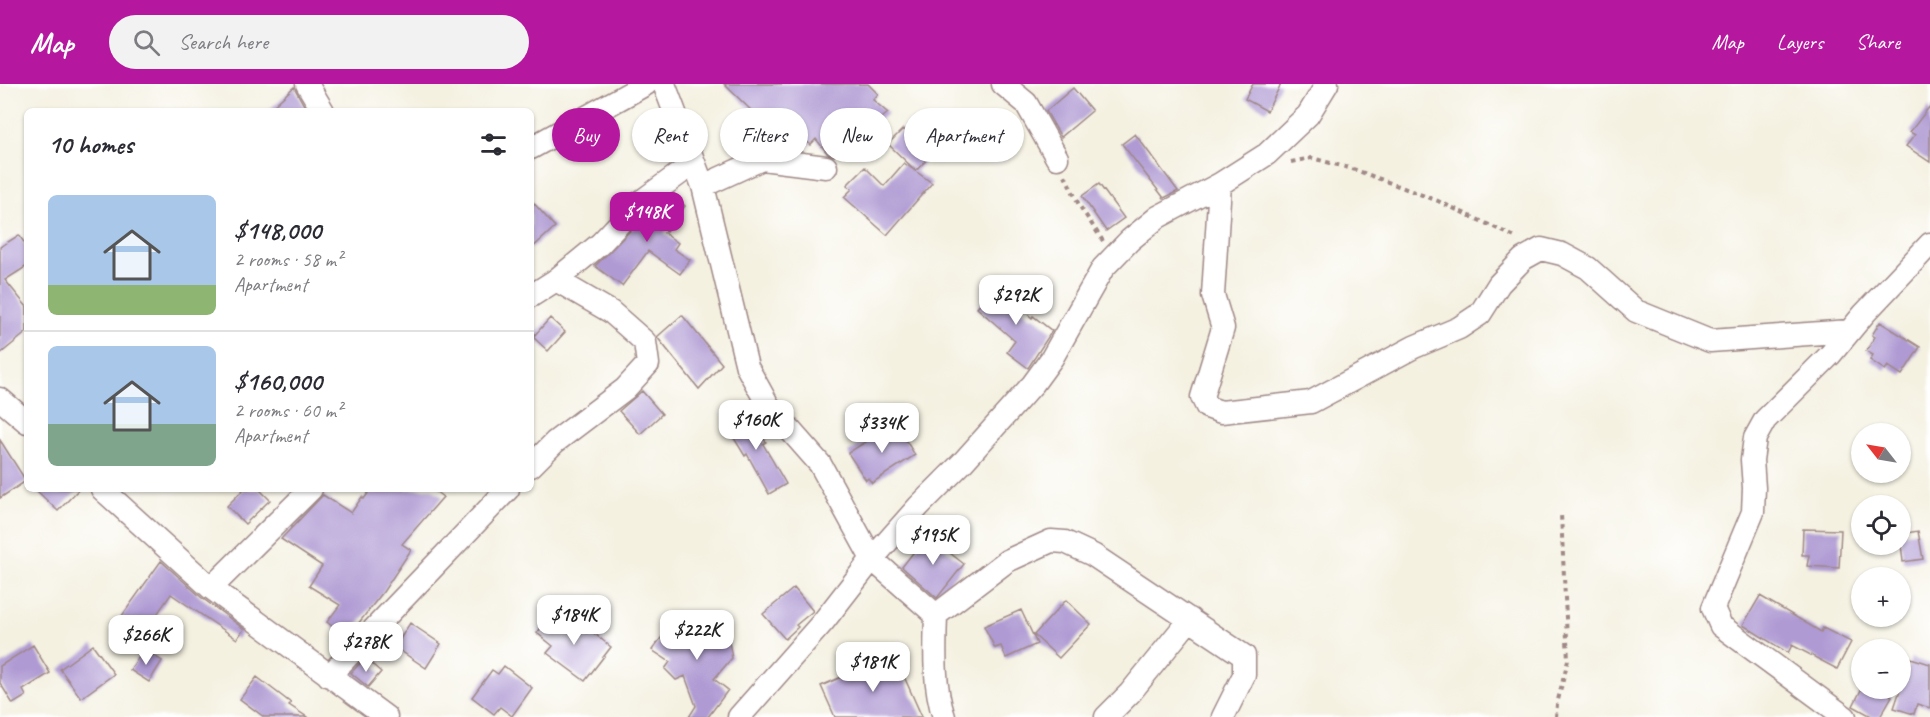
<!DOCTYPE html>
<meta charset="utf-8">
<style>
:root{--surface:#fff;--page:#f2f2f3;--text:#2b2b33;--muted:#7c7c81;--line:#e1e1e2;--accent:#b5179e}
body{margin:0;font-family:Caveat,sans-serif;background:var(--page);color:var(--text);height:100vh;display:flex;flex-direction:column;font-size:22px;white-space:nowrap}
*{box-sizing:border-box;margin:0}
p{font-size:20px;color:var(--muted)}
.icon{flex:none;width:33px;height:33px;fill:none;stroke:currentColor;stroke-width:2;stroke-linecap:round;stroke-linejoin:round}
.map{position:relative;flex:1;overflow:hidden}
.panel{position:absolute;left:24px;top:24px;width:510px;height:384px;display:flex;flex-direction:column;background:var(--surface);border-radius:9px;box-shadow:0 2px 4px #0004}
.panel>*{flex:none}
.guide{position:absolute;left:552px;top:24px;width:570px;height:54px;display:flex;gap:12px}
.needle{width:39px;rotate:301deg}
.controls{position:absolute;left:1851px;top:339px;display:grid;gap:12px}
.controls a{display:grid;place-items:center;width:60px;height:60px;border-radius:50%;background:var(--surface);box-shadow:0 2px 4px #0004;font-size:30px}
.price{position:absolute;translate:-50% -51px;padding:0 14px;border-radius:12px;background:#fff;color:#222;font-size:20px;line-height:39px;filter:drop-shadow(0 2px 3px #0008)}
.price::after{content:'';position:absolute;left:50%;top:36px;width:18px;height:14px;margin-left:-9px;background:inherit;clip-path:polygon(0 0,100% 0,50% 100%)}
.price.selected{background:var(--accent);color:#fff}
ul{padding:0;list-style:none}
li{display:flex;align-items:center;gap:18px;height:150px;padding:0 24px}
li+li{border-top:2px solid var(--line)}
li span{display:grid;place-items:center;flex:none;width:168px;height:120px;border-radius:9px;color:#555}
li>.icon{margin-inline-start:auto}
span .icon{width:72px;height:72px;fill:#fffc;stroke-width:1}
li b{font-size:26px}
h2{display:flex;justify-content:space-between;align-items:center;height:72px;padding:0 24px;font-size:26px}
.chip{padding:0 21px;border-radius:27px;background:var(--surface);box-shadow:0 2px 4px #0004;font-size:21px;line-height:54px}
.chip.selected{background:var(--accent);color:#fff}
header{display:flex;align-items:center;gap:36px;box-sizing:border-box;height:84px;padding:0 30px;background:var(--accent);color:#fff}
header strong{font-size:28px}
nav{display:flex;gap:33px;margin-inline-start:auto;font-size:21px}
.search{width:420px;height:54px;background:var(--page);display:flex;align-items:center;gap:15px;box-sizing:border-box;padding:0 21px;border-radius:33px;color:var(--muted);font-size:22px}
.map>svg:first-child{display:block}
</style>
<header>
<strong>Map</strong>
<div class="search"><svg class="icon" aria-label="search" viewBox="0 0 24 24"><circle cx="10" cy="10" r="6"/><path d="M15 15l6 6"/></svg>Search here</div>
<nav><a>Map</a><a>Layers</a><a>Share</a></nav>
</header>
<div class="map">
<svg width="1930" height="633" viewBox="0 0 1930 633">
<rect width="100%" height="100%" fill="#fff"/>
<filter id="ink" filterUnits="userSpaceOnUse"><feTurbulence type="fractalNoise" baseFrequency=".0167" numOctaves="2"/><feDisplacementMap in="SourceGraphic" scale="12" xChannelSelector="R" yChannelSelector="G"/><feConvolveMatrix kernelMatrix="1 2 1 2 8 2 1 2 1" color-interpolation-filters="sRGB"/></filter>
<filter id="wash" filterUnits="userSpaceOnUse"><feTurbulence type="fractalNoise" baseFrequency=".008" numOctaves="4" result="noise"/><feDisplacementMap in="SourceGraphic" scale="24" xChannelSelector="R" yChannelSelector="G"/><feGaussianBlur stdDeviation="1.35" result="paint"/><feColorMatrix in="noise" values="0 0 0 0 0 0 0 0 0 0 0 0 0 0 0 0 0 1.4 0 .05"/><feComposite in="paint" operator="in"/></filter>
<g filter="url(#wash)">
<rect width="100%" height="100%" fill="#f4f1e1"/>
<g id="blocks">
<path fill="#af9ad3" d="M 724,0 L 868,0 L 878,10 L 873,16 L 888,29 L 834,72 L 828,70 L 816,55 L 810,61 L 807,57 L 796,66 L 756,27 L 754,29 Z
M 1253,0 L 1281,0 L 1267,27 L 1245,15 Z
M 294,3 L 307,27 L 268,27 Z
M 1073,4 L 1092,27 L 1061,53 L 1046,27 Z
M 1930,22 L 1930,78 L 1906,62 L 1915,51 L 1910,48 Z
M 903,45 L 929,73 L 916,87 L 888,60 Z
M 1135,50 L 1178,107 L 1164,114 L 1122,60 Z
M 904,79 L 932,99 L 887,151 L 844,113 L 852,105 L 847,101 L 865,83 L 884,102 Z
M 1099,100 L 1124,134 L 1106,147 L 1082,112 Z
M 674,110 L 685,122 L 679,129 L 681,131 L 664,149 L 678,159 L 674,165 L 690,176 L 680,190 L 648,167 L 622,202 L 595,182 L 648,129 Z
M 531,116 L 555,143 L 531,165 Z
M 19,151 L 27,163 L 27,182 L 5,196 L 27,223 L 27,248 L 0,270 L 0,163 Z
M 996,202 L 1032,234 L 1033,232 L 1052,247 L 1028,284 L 1007,268 L 1015,257 L 977,224 Z
M 682,231 L 722,280 L 699,305 L 657,253 Z
M 550,234 L 565,248 L 548,267 L 533,253 Z
M 1880,238 L 1920,263 L 1902,291 L 1888,282 L 1885,286 L 1870,276 L 1873,271 L 1866,267 L 1875,253 L 1872,251 Z
M 642,307 L 662,330 L 640,350 L 619,327 Z
M 747,328 L 766,358 L 763,360 L 786,400 L 769,410 L 747,370 L 745,372 L 726,341 Z
M 895,339 L 915,371 L 872,399 L 868,394 L 866,396 L 848,369 Z
M 0,356 L 26,397 L 0,414 Z
M 35,405 L 79,405 L 58,427 Z
M 244,405 L 259,405 L 270,416 L 245,440 L 227,422 Z
M 371,405 L 432,405 L 443,413 L 402,460 L 411,466 L 383,508 L 347,554 L 327,538 L 340,521 L 309,502 L 322,482 L 281,455 L 323,411 L 351,429 L 362,413 L 364,415 Z
M 1803,445 L 1841,446 L 1839,484 L 1807,482 L 1809,471 L 1802,471 Z
M 1918,447 L 1923,475 L 1903,478 L 1900,450 Z
M 927,451 L 964,480 L 937,514 L 902,483 Z
M 161,477 L 202,514 L 244,545 L 237,555 L 171,510 L 137,559 L 114,543 Z
M 794,504 L 813,527 L 796,541 L 798,543 L 785,555 L 763,530 Z
M 1760,512 L 1821,548 L 1823,544 L 1851,558 L 1837,585 L 1792,561 L 1788,569 L 1743,541 Z
M 1066,516 L 1091,540 L 1059,574 L 1034,551 Z
M 1021,526 L 1037,560 L 1006,574 L 1001,562 L 995,564 L 984,542 Z
M 559,528 L 587,549 L 590,546 L 611,563 L 585,597 L 547,569 L 553,562 L 537,549 L 549,533 L 553,536 Z
M 687,528 L 719,547 L 713,556 L 729,558 L 732,574 L 714,595 L 728,606 L 708,633 L 689,633 L 696,622 L 685,592 L 676,596 L 665,585 L 670,578 L 652,566 L 664,550 L 669,554 Z
M 410,539 L 441,560 L 426,584 L 395,563 Z
M 33,561 L 50,589 L 23,606 L 26,612 L 13,620 L 0,599 L 0,582 Z
M 93,561 L 114,590 L 81,614 L 60,585 Z
M 144,565 L 162,577 L 149,598 L 130,586 Z
M 894,570 L 922,633 L 835,633 L 821,602 Z
M 365,574 L 381,588 L 368,603 L 351,589 Z
M 1911,574 L 1930,580 L 1930,624 L 1917,620 L 1914,630 L 1894,624 Z
M 504,582 L 532,604 L 512,632 L 500,623 L 494,630 L 472,613 L 492,586 L 498,590 Z
M 257,593 L 291,619 L 289,621 L 307,633 L 264,633 L 240,615 Z
M 1862,604 L 1878,604 L 1892,612 L 1880,633 L 1873,633 L 1853,622 Z"/>
</g>
</g>
<g filter="url(#ink)">
<use href="#blocks" fill-opacity="0" stroke="#9f8886" stroke-width="1.5"/>
<g fill="none" stroke-linecap="round" stroke-linejoin="round">
<defs>
<path id="minor" d="M 307,0 L 323,27
M 664,0 L 703,102 L 747,283 L 768,321 L 820,380 L 872,475 L 936,531 L 1007,477 L 1051,457 L 1065,458 L 1093,471 L 1244,572 L 1244,591 L 1223,633
M 1003,0 L 1026,19 L 1057,74
M 531,64 L 646,0
M 1220,100 L 1213,211 L 1223,244 L 1202,313 L 1207,323 L 1221,328 L 1311,318 L 1414,263 L 1459,244 L 1480,230 L 1499,200 L 1523,175 L 1541,165 L 1562,170 L 1588,184 L 1636,227 L 1710,257 L 1850,247
M 703,102 L 762,75 L 826,83
M 531,212 L 556,196 L 600,160 L 639,119 L 694,79
M 0,315 L 27,338
M 531,382 L 555,358 L 625,305 L 648,280 L 645,258 L 611,228 L 556,196
M 102,405 L 211,504 L 386,633
M 211,504 L 311,405
M 936,531 C 935,564 933,601 944,633
M 329,592 L 508,405
M 739,633 L 823,538 L 872,475 L 919,422 L 963,378 L 1033,300 L 1052,274 L 1103,184 L 1130,156 L 1158,133 L 1220,100 L 1267,70 L 1308,31 L 1327,0
M 1106,633 L 1130,609 L 1190,535
M 1845,633 L 1721,542 L 1713,524 L 1753,428 L 1754,404 L 1752,376 L 1755,354 L 1765,336 L 1830,271 L 1864,230 L 1930,160"/>
</defs>
<use href="#minor" stroke="#9f8886" stroke-width="25"/>
<path stroke="#9f8886" stroke-width="4" stroke-dasharray="4.5 4.5" stroke-linecap="butt" d="M 1291,78 L 1312,74 L 1356,86 L 1438,117 L 1517,154
M 1065,91 L 1079,121 L 1103,157
M 1556,633 L 1557,620 L 1568,576 L 1561,430"/>
<use href="#minor" stroke="#fff" stroke-width="22"/>
</g>
</g>
</svg>
<div class="controls">
<a><svg class="needle" viewBox="-14 -14 28 28"><path d="M0-13l5 13h-10z" fill="#e53935"/><path d="M0 13l5-13h-10z" fill="#7c7c81"/></svg></a>
<a><svg class="icon" aria-label="locate" viewBox="0 0 24 24"><circle cx="12" cy="12" r="6"/><path d="M12 2v4M12 18v4M2 12h4M18 12h4"/></svg></a>
<a>+</a>
<a>−</a>
</div>
<b class="price selected" style="left:647px;top:159px">$148K</b>
<b class="price" style="left:1016px;top:242px">$292K</b>
<b class="price" style="left:756px;top:367px">$160K</b>
<b class="price" style="left:882px;top:370px">$334K</b>
<b class="price" style="left:933px;top:482px">$195K</b>
<b class="price" style="left:574px;top:562px">$184K</b>
<b class="price" style="left:697px;top:577px">$222K</b>
<b class="price" style="left:146px;top:582px">$266K</b>
<b class="price" style="left:366px;top:589px">$278K</b>
<b class="price" style="left:873px;top:609px">$181K</b>
<div class="guide">
<a class="chip selected">Buy</a>
<a class="chip">Rent</a>
<a class="chip">Filters</a>
<a class="chip">New</a>
<a class="chip">Apartment</a>
</div>
<section class="panel">
<h2>10 homes<svg class="icon" aria-label="filters" viewBox="0 0 24 24"><path d="M4 7h16M4 17h16"/><circle cx="9" cy="7" r="2"/><circle cx="15" cy="17" r="2"/></svg></h2>
<ul>
<li><span style="background:linear-gradient(#a9c7e8 75%,#8fb573 0)"><svg class="icon" aria-label="home" viewBox="0 0 24 24"><path d="M3 11l9-7 9 7M6 9v11h12V9"/></svg></span><div><b>$148,000</b><p>2 rooms · 58 m²</p><p>Apartment</p></div></li>
<li><span style="background:linear-gradient(#a9c7e8 65%,#7fa58c 0)"><svg class="icon" aria-label="home" viewBox="0 0 24 24"><path d="M3 11l9-7 9 7M6 9v11h12V9"/></svg></span><div><b>$160,000</b><p>2 rooms · 60 m²</p><p>Apartment</p></div></li>
</ul>
</section>
</div>
